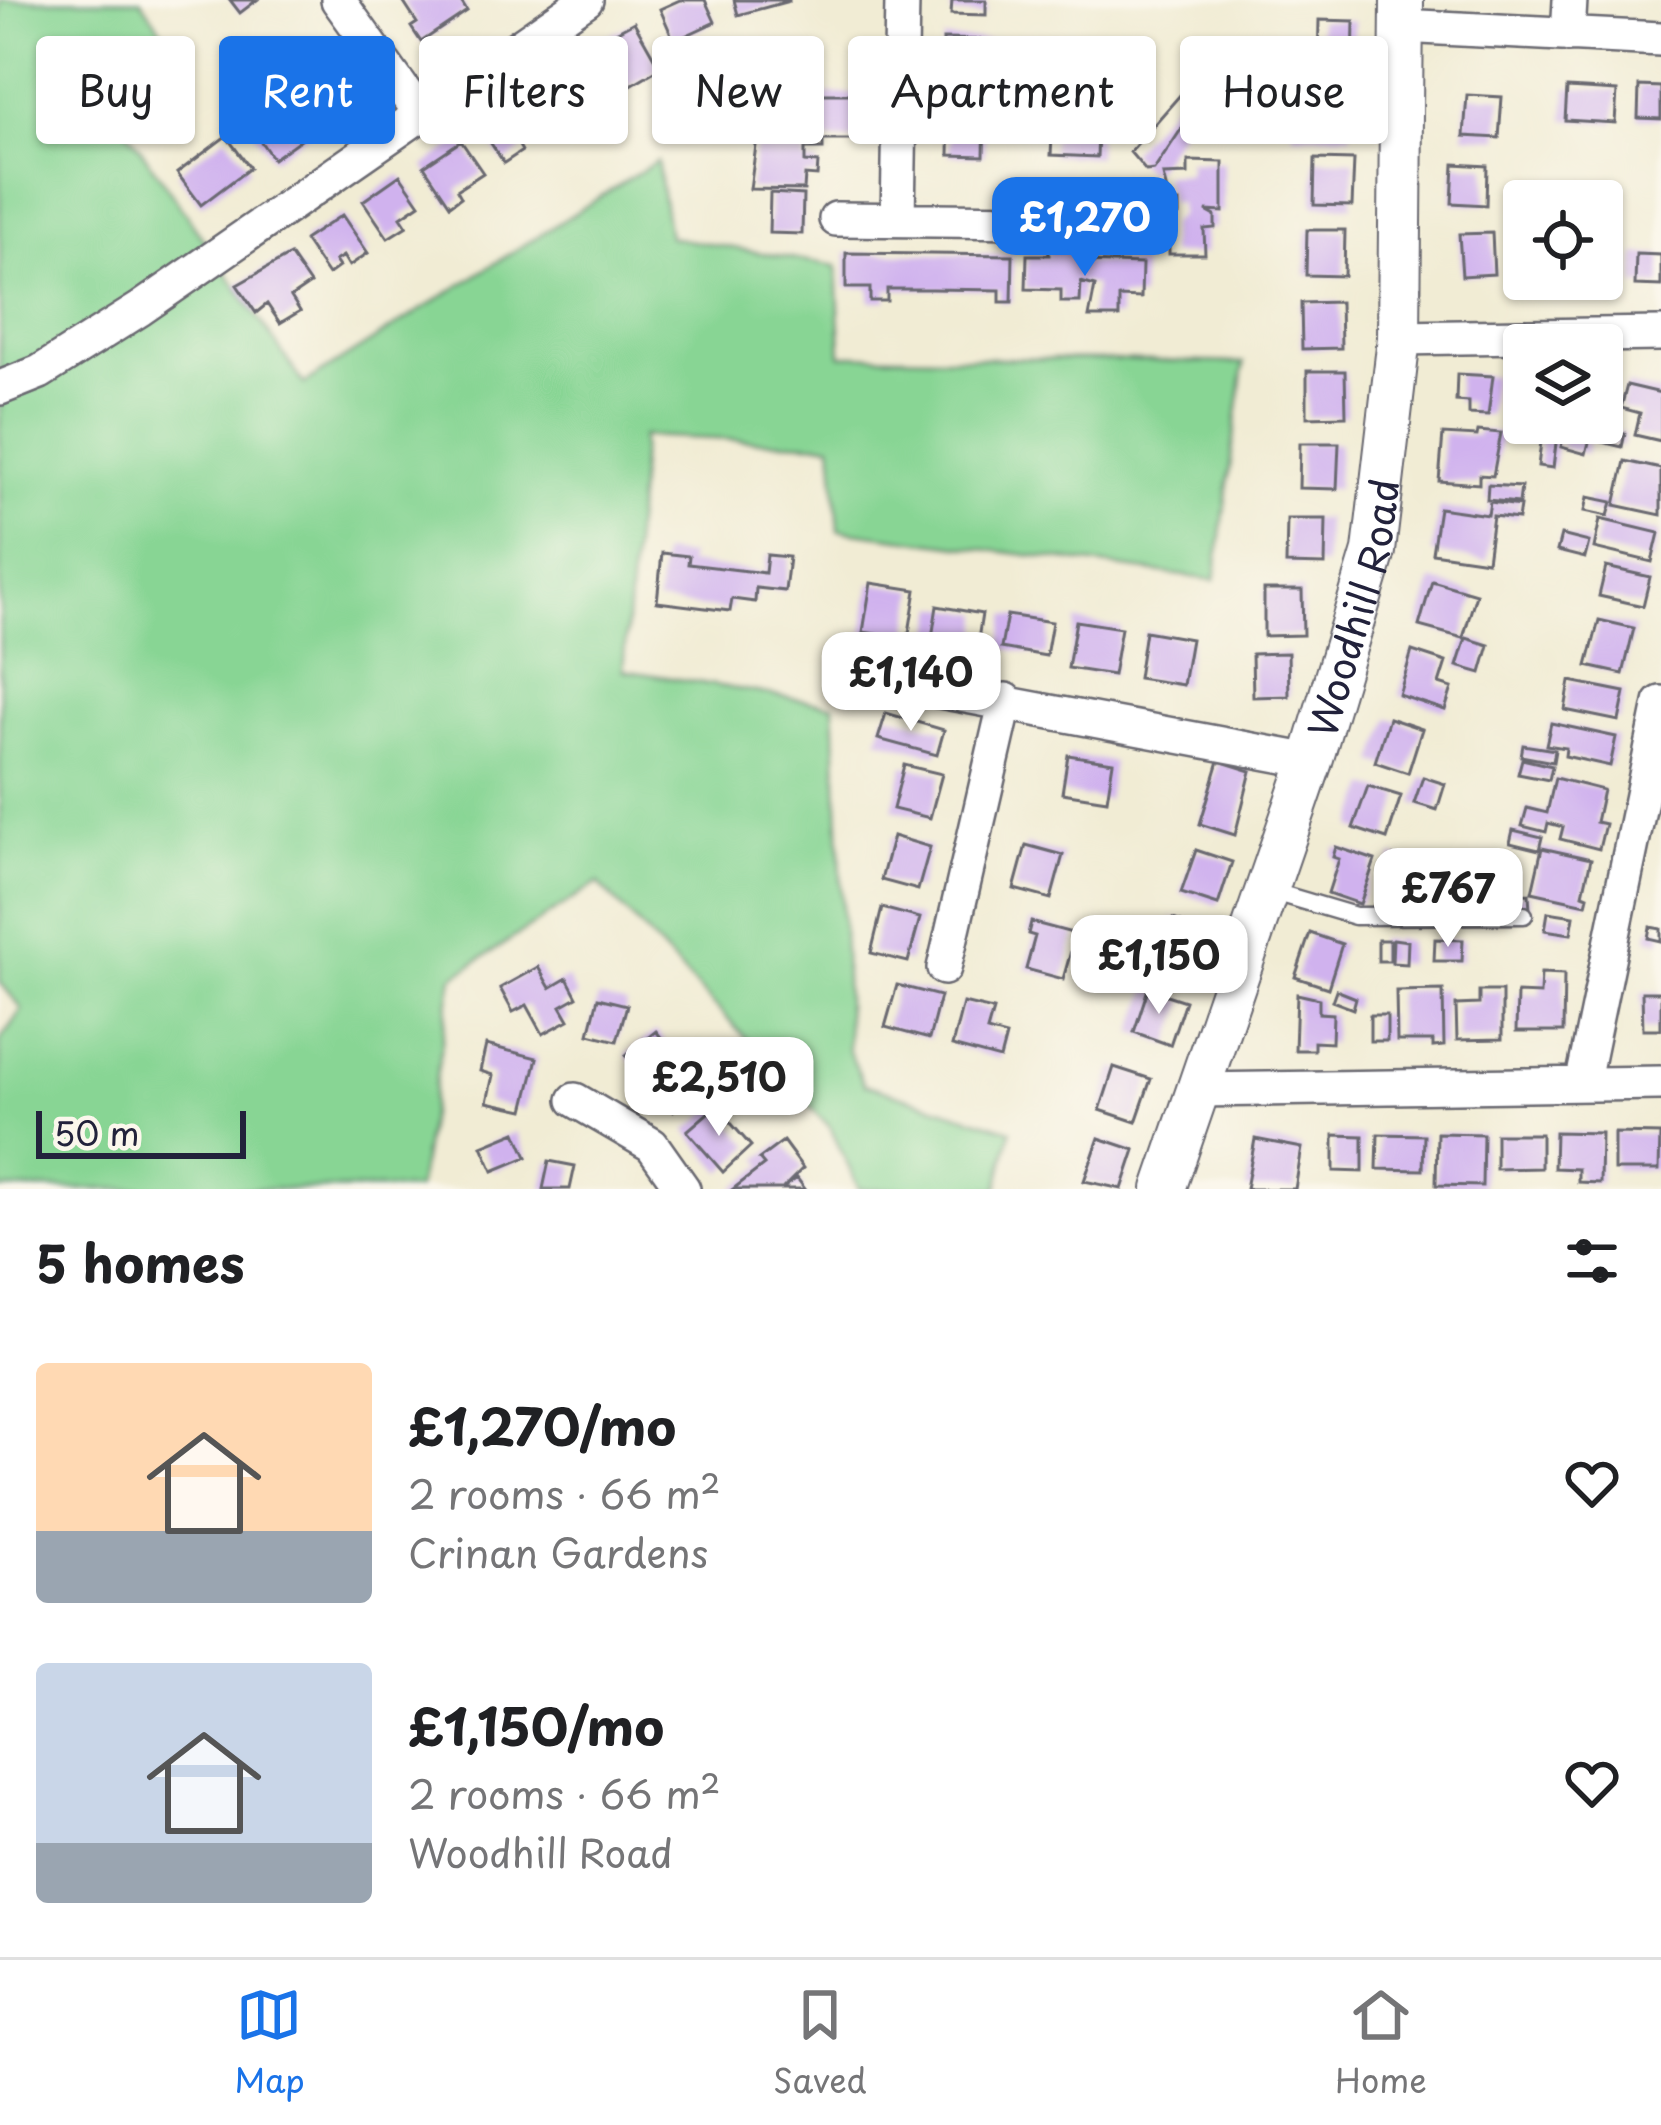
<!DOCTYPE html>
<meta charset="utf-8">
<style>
:root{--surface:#fff;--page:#f2f2f2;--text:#202124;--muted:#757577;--line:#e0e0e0;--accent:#1a73e8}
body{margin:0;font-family:"Playpen Sans",sans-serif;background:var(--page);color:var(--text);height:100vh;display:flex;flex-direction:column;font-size:45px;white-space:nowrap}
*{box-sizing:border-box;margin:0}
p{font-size:39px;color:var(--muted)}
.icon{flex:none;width:66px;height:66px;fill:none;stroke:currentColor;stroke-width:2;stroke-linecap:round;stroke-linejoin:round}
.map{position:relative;height:1189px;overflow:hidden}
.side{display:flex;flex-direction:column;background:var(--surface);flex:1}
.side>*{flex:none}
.top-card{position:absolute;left:36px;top:36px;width:1590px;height:108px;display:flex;gap:24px}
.fabs{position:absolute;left:1503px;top:180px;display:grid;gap:24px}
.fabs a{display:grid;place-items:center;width:120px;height:120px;border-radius:12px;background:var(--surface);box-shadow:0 3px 9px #0004;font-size:60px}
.scale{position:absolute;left:36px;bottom:30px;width:210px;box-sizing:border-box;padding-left:12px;border:6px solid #22223b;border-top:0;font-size:33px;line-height:42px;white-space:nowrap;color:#22223b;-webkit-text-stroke:9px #fbf7ec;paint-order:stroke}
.price{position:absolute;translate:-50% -102px;padding:0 27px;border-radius:24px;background:#fff;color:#222;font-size:39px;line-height:78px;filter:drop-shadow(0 3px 6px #0008)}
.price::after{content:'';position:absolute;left:50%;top:72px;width:36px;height:27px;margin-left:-18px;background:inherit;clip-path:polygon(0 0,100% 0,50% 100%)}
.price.current{background:var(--accent);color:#fff}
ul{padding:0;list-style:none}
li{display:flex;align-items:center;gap:36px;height:300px;padding:0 36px}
li span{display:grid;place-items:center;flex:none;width:336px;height:240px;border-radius:12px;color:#555}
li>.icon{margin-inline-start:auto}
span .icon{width:144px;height:144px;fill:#fffc;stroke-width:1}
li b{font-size:51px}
h2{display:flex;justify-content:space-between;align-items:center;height:144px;padding:0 36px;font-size:51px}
.pill{padding:0 42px;border-radius:12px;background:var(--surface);box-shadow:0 3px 9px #0004;font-size:42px;line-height:108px}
.pill.current{background:var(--accent);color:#fff}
.dock{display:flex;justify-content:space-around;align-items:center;height:168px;border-top:3px solid var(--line);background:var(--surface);font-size:33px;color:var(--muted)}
.dock a{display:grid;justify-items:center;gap:6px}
.dock .current{color:var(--accent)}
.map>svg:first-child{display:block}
</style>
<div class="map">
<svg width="1661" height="1189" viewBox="0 0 1661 1189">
<rect width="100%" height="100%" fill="#fbf7ec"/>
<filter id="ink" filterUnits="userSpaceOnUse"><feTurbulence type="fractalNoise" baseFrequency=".00833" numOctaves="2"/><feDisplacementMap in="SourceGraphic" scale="24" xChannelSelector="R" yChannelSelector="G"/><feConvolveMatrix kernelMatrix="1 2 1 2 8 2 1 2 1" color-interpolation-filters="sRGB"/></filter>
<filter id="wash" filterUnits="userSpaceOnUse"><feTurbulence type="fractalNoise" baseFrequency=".004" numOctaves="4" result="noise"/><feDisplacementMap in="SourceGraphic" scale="48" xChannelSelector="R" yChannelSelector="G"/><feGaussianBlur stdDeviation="2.7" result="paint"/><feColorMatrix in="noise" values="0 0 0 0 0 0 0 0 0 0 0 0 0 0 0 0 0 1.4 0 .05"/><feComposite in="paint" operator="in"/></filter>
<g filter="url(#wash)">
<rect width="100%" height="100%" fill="#f1ecd4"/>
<path fill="#88d594" stroke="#557c68" stroke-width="3" d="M 0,0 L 141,0 L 187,68 L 117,115 L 304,384 L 657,161 L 669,237 L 837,266 L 841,355 L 1244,363 L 1215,580 L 839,530 L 832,444 L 642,436 L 623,670 L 834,705 L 848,1050 L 864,1084 L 1011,1130 L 998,1189 L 859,1189 L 830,1127 L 598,883 L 453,977 L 417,1189 L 0,1189 L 0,1041 L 22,1009 L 0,982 Z"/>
<g id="blocks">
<path fill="#d0b2ee" d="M 230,0 L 257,0 L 240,13 Z
M 402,0 L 460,0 L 467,11 L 421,42 L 411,27 L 417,23 Z
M 680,0 L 705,0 L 715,22 L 674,41 L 660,9 Z
M 734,0 L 789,0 L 789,1 L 738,15 Z
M 952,0 L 986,0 L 986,15 L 951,14 Z
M 1319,20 L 1354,21 L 1353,67 L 1318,66 Z
M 634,22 L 660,68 L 626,88 L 594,44 Z
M 943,39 L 994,40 L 994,85 L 943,85 Z
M 573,60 L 592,89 L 554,115 L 534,86 Z
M 322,70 L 346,99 L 324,118 L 299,90 Z
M 1639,86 L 1661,87 L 1661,119 L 1638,118 Z
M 1567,88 L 1617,91 L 1615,123 L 1565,120 Z
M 1306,89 L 1352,90 L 1351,135 L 1293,135 L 1293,111 L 1305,111 Z
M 802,94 L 856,94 L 857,140 L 823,140 L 823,149 L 805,149 L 805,162 L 818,163 L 817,176 L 805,175 L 804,190 L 750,189 L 758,131 L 802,131 Z
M 1180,95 L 1194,110 L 1154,170 L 1146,171 L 1130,152 Z
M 1467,95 L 1502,97 L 1499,138 L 1464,136 Z
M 513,96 L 532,125 L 514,137 L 522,151 L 504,163 L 476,121 Z
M 290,103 L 311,132 L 273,159 L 252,129 Z
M 1076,107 L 1099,108 L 1097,157 L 1051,155 L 1053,120 L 1075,121 Z
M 950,110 L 985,110 L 984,156 L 949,155 Z
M 226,136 L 250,168 L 201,205 L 177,173 Z
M 461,141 L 483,173 L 457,190 L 461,197 L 450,205 L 424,166 Z
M 1315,159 L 1354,160 L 1352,206 L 1314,205 Z
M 1188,161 L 1223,162 L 1223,212 L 1206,211 L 1215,216 L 1215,228 L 1204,229 L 1205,254 L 1169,254 L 1169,225 L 1179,215 L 1179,203 L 1170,203 L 1163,175 L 1188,174 Z
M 1454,164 L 1487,166 L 1486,205 L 1452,203 Z
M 400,175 L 420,204 L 401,217 L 407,226 L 388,238 L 363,201 Z
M 770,193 L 803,195 L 802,234 L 769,233 Z
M 342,215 L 368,253 L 349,266 L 343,256 L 335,261 L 339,267 L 328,275 L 304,240 Z
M 1307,230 L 1345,230 L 1344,276 L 1306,275 Z
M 1492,233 L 1494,274 L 1462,276 L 1459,234 Z
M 1049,247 L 1086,248 L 1085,262 L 1142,264 L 1141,298 L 1119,297 L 1119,317 L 1089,317 L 1095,286 L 1081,282 L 1080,302 L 1061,302 L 1061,290 L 1026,289 L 1027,255 L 1049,255 Z
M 1602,248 L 1613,248 L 1611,280 L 1602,279 Z
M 846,253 L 1013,255 L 1012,302 L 1000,302 L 1000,290 L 931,289 L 887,289 L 887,301 L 870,301 L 870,288 L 846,288 Z
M 1636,254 L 1661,255 L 1661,286 L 1635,285 Z
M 290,255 L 310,284 L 291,297 L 300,311 L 280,323 L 267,304 L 256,313 L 237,285 Z
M 1340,302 L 1341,348 L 1302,349 L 1301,303 Z
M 1307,371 L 1345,371 L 1346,416 L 1307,417 Z
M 1457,374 L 1493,376 L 1488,415 L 1469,414 L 1469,402 L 1456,401 Z
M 1627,385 L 1661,393 L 1661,441 L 1635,435 L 1640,413 L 1621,408 Z
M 1529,423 L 1558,427 L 1553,468 L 1538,466 L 1541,442 L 1526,440 Z
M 1600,427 L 1625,433 L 1622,447 L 1597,441 Z
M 1478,431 L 1501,433 L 1493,476 L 1479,475 L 1479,484 L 1439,481 L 1443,434 L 1477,436 Z
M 1564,435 L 1589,442 L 1586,454 L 1561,447 Z
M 1300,443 L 1339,443 L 1337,489 L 1299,488 Z
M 1625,461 L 1661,469 L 1661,515 L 1615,505 Z
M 1488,485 L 1521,487 L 1519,503 L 1487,500 Z
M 1588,497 L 1612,502 L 1608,516 L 1585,511 Z
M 1490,502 L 1520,506 L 1518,519 L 1493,516 L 1487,561 L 1432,553 L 1439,508 L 1488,515 Z
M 1287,519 L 1326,519 L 1325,565 L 1286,564 Z
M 1600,519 L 1659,533 L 1652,562 L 1594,548 Z
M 1561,535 L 1589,542 L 1585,558 L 1557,551 Z
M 662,553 L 689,556 L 688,564 L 765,573 L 767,555 L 789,557 L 785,591 L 756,588 L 755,602 L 732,599 L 730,611 L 657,602 Z
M 1606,567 L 1650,577 L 1643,606 L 1599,596 Z
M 1432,581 L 1476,594 L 1463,638 L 1419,626 Z
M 871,583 L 916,590 L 908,639 L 863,632 Z
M 1264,590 L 1302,590 L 1303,635 L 1264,636 Z
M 937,606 L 982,614 L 976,652 L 931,644 Z
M 1007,615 L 1052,622 L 1046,656 L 1001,648 Z
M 1599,620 L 1634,628 L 1623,674 L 1587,666 Z
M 1076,621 L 1121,628 L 1113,675 L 1068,668 Z
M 1145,631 L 1191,639 L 1183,685 L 1138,678 Z
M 1466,638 L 1489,645 L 1481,673 L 1457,666 Z
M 1412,651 L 1446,662 L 1439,684 L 1452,688 L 1445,710 L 1399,695 Z
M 1288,653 L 1289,696 L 1253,697 L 1252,654 Z
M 1570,681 L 1625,692 L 1619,721 L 1565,710 Z
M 886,713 L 944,730 L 937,755 L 878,739 Z
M 1389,718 L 1422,729 L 1408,773 L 1375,762 Z
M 1551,723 L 1616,737 L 1610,766 L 1565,756 L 1566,748 L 1546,745 Z
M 1523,745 L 1555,750 L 1553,762 L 1521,756 Z
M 1068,755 L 1113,762 L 1107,800 L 1062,793 Z
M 1522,759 L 1552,766 L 1549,780 L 1518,774 Z
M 1219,761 L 1251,771 L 1235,835 L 1200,824 Z
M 904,765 L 942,774 L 930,818 L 893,809 Z
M 1423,777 L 1445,784 L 1437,810 L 1414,803 Z
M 1555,778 L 1603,790 L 1596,822 L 1605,824 L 1599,849 L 1560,839 L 1563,827 L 1548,823 L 1546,832 L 1522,826 L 1527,808 L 1547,813 Z
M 1368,786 L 1401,796 L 1387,839 L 1353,828 Z
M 1513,830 L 1542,837 L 1539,850 L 1510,843 Z
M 893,836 L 930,847 L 918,890 L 881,880 Z
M 1026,845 L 1063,855 L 1051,899 L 1014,889 Z
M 1336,847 L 1375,860 L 1360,904 L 1328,893 L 1339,859 L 1333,857 Z
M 1542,848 L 1591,859 L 1583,894 L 1588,896 L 1586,904 L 1532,892 Z
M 1196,850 L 1232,862 L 1218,905 L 1181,893 Z
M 1393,856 L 1416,865 L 1413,874 L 1390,865 Z
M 1529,894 L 1530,910 L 1503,911 L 1502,895 Z
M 882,908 L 920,918 L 908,962 L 871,953 Z
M 1548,912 L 1574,916 L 1571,934 L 1545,930 Z
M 1173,919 L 1209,932 L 1195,975 L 1158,963 Z
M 1031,922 L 1076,934 L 1063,979 L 1026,969 L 1035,936 L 1028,934 Z
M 1650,927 L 1661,929 L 1661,941 L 1648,938 Z
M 1310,933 L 1342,944 L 1328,988 L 1295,977 Z
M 1393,939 L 1408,941 L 1407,964 L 1392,963 Z
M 1435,939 L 1463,940 L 1462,961 L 1434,961 Z
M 1378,940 L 1390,940 L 1390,961 L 1378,961 Z
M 538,967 L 550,988 L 567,978 L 577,997 L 561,1006 L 569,1020 L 543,1034 L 527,1005 L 513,1012 L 500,988 Z
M 1541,973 L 1564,974 L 1563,1032 L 1516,1032 L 1517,993 L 1540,994 Z
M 897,985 L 940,996 L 929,1039 L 885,1027 Z
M 1148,989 L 1185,1001 L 1170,1045 L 1134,1032 Z
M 1336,990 L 1356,998 L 1353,1009 L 1332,1001 Z
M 1443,990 L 1444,1046 L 1433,1047 L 1433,1041 L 1397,1041 L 1396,991 Z
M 1479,991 L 1502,991 L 1502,1039 L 1457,1040 L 1456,1005 L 1479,1004 Z
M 1642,992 L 1661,992 L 1661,1029 L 1643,1029 Z
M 1297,994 L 1319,999 L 1319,1013 L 1333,1014 L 1332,1043 L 1314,1042 L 1314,1050 L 1295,1050 Z
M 598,998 L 627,1005 L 617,1041 L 589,1034 Z
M 963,1003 L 993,1010 L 987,1031 L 1006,1036 L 1000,1059 L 952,1046 Z
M 1370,1015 L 1387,1015 L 1387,1041 L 1370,1041 Z
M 656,1031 L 675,1055 L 645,1079 L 626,1055 Z
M 486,1045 L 537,1058 L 524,1110 L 487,1102 L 493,1075 L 480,1071 Z
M 685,1067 L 702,1088 L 673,1111 L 657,1091 Z
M 1114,1067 L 1151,1079 L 1136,1122 L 1100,1110 Z
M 716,1106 L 751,1146 L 723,1172 L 687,1131 Z
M 516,1132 L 527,1157 L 493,1171 L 482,1146 Z
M 1555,1132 L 1601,1133 L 1600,1183 L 1578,1182 L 1578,1169 L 1554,1168 Z
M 1437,1133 L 1483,1134 L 1482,1186 L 1436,1185 Z
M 1614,1133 L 1660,1134 L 1659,1170 L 1614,1170 Z
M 1378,1134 L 1424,1135 L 1423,1170 L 1377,1169 Z
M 1496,1134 L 1541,1134 L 1541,1168 L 1496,1169 Z
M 1334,1135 L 1363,1136 L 1363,1172 L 1334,1171 Z
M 1099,1138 L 1135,1150 L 1122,1189 L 1084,1181 Z
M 1255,1139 L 1302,1148 L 1295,1189 L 1246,1189 Z
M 783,1141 L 803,1168 L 783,1188 L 797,1178 L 805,1189 L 733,1189 L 764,1165 L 759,1159 Z
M 549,1161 L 575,1166 L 570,1189 L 543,1189 Z"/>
</g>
</g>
<g filter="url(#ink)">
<use href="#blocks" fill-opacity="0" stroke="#6a6971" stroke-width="3"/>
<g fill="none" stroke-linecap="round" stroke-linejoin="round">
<defs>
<path id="service" d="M 1267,890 L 1355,916 L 1524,915"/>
<path id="minor" d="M 338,0 L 421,115
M 1401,26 L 1661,39
M 1568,35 L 1570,0
M 898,217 L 902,0
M 836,219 L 1120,222
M 1399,338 L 1661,334
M 0,388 L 40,372 L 140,309 L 586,0
M 844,673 L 1311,761
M 944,968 L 1006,700
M 1583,1080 L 1661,703
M 1196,1090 L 1661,1083
M 575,1100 L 652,1145 L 683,1189"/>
<g id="tertiary">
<path id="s1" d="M 1164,1189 L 1311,761 L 1374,551 L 1399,338 L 1402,0"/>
</g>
</defs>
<use href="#service" stroke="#6a6971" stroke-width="21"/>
<use href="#minor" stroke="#6a6971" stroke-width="38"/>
<use href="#tertiary" stroke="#6a6971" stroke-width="46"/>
<use href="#service" stroke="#fff" stroke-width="16"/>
<use href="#minor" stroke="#fff" stroke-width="33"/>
<use href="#tertiary" stroke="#fff" stroke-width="42"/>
</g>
</g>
<g text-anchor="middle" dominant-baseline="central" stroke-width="12" stroke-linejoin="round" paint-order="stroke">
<g font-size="39" fill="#22223b" stroke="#fbf7ec">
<text stroke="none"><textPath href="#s1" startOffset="612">Woodhill Road</textPath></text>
</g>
</g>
</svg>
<div class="fabs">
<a><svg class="icon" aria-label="locate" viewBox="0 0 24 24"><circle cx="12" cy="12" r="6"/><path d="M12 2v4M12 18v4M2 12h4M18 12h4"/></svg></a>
<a><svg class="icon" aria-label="layers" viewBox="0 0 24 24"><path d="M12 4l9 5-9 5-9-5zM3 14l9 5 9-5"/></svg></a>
</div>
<div class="scale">50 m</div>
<b class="price current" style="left:1085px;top:279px">£1,270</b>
<b class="price" style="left:911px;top:734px">£1,140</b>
<b class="price" style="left:1448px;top:950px">£767</b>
<b class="price" style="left:1159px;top:1017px">£1,150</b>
<b class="price" style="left:719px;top:1139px">£2,510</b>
<div class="top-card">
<a class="pill">Buy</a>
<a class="pill current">Rent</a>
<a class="pill">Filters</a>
<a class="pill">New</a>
<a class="pill">Apartment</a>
<a class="pill">House</a>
</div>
</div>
<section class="side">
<h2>5 homes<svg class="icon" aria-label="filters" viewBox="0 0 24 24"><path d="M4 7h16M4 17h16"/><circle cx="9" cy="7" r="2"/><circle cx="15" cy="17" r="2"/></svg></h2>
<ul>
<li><span style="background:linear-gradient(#ffd9b3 70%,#9aa5b1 0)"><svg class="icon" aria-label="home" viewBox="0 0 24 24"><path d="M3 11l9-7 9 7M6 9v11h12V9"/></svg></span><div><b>£1,270/mo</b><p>2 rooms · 66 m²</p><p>Crinan Gardens</p></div><svg class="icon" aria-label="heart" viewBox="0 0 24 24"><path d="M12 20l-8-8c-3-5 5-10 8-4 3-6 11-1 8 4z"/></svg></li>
<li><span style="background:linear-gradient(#c9d6e8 75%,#9aa5b1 0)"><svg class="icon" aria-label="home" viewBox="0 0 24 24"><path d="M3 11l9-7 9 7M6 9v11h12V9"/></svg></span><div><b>£1,150/mo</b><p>2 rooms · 66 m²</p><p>Woodhill Road</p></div><svg class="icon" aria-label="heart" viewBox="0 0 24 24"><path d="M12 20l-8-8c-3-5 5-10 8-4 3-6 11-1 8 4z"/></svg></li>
</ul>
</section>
<nav class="dock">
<a class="current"><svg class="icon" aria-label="map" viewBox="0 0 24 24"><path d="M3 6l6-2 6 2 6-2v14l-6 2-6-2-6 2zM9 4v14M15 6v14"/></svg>Map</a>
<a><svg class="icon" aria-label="saved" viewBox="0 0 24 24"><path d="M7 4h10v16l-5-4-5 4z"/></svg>Saved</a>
<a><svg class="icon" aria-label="home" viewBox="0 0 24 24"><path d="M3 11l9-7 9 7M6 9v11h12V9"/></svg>Home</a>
</nav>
